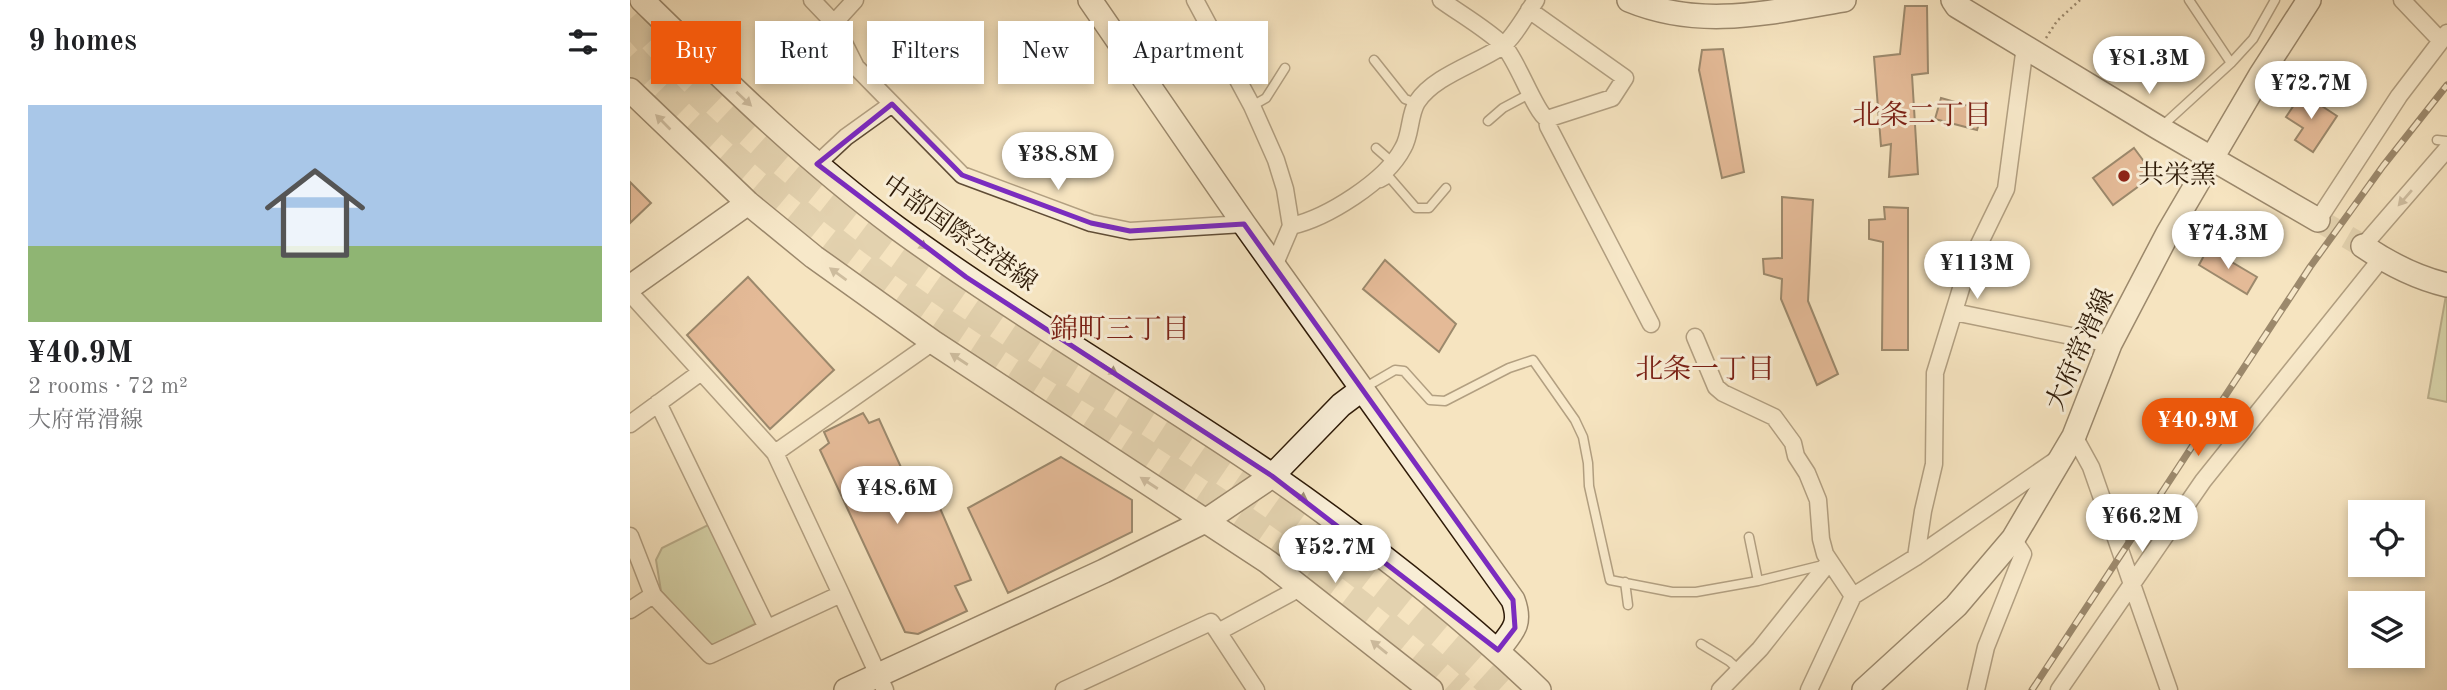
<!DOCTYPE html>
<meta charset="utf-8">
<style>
:root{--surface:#fff;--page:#f6f6f6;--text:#202124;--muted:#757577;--accent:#ea580c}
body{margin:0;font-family:"Old Standard TT","Noto Serif JP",serif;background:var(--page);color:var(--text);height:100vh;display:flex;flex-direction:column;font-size:26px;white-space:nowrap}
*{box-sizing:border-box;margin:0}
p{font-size:23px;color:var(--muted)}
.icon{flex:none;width:38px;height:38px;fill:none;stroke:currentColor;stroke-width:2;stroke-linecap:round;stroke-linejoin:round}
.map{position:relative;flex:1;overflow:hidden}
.details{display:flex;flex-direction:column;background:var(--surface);width:630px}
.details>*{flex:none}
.banner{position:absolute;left:21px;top:21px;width:665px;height:63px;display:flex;gap:14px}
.buttons{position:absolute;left:1718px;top:500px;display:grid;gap:14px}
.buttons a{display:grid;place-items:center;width:77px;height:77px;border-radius:0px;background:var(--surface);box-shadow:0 4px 10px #0003;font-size:35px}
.price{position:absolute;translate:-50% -60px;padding:0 16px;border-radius:24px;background:#fff;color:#222;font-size:23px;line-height:46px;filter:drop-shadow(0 2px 4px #0008)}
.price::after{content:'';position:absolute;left:50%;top:42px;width:21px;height:16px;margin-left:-10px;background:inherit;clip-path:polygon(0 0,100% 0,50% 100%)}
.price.selected{background:var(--accent);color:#fff}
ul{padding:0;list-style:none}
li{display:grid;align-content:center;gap:14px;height:371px;padding:0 28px}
li span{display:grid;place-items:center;height:217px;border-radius:0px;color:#555}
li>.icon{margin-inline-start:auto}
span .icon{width:126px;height:126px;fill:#fffc;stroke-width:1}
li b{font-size:30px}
h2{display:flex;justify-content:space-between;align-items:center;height:84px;padding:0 28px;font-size:30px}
.chip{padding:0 24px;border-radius:0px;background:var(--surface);box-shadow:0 4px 10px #0003;font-size:24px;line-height:63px}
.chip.selected{background:var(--accent);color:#fff}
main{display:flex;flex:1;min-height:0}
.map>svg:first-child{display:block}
</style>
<main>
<section class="details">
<h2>9 homes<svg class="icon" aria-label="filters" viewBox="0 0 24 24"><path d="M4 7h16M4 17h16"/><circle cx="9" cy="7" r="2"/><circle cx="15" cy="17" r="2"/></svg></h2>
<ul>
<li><span style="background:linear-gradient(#a9c7e8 65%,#8fb573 0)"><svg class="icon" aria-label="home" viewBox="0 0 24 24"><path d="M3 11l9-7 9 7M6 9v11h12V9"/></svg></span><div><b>¥40.9M</b><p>2 rooms · 72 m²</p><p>大府常滑線</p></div></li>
</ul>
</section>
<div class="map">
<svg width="1817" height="690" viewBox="0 0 1817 690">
<rect width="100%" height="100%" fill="#f5e4c0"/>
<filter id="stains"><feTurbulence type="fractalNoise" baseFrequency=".00286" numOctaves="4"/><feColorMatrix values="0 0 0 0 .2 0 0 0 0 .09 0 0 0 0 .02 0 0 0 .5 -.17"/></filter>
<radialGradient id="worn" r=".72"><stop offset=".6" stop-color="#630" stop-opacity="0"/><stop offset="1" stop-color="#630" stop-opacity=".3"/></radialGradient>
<path fill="#b7c596" stroke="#73704f" stroke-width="2" d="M 1816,295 L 1817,296 L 1817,402 L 1798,398 Z
M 80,524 L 129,622 L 81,646 L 31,591 L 26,560 L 32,548 Z"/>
<path fill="#ce8866" stroke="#2f1b08" stroke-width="2" d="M 1275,6 L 1297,6 L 1298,73 L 1282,75 L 1288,174 L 1259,177 L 1261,144 L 1251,146 L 1244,57 L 1270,54 Z
M 1093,49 L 1114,172 L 1092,178 L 1069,70 L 1072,50 Z
M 1672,93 L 1707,116 L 1683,152 L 1665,140 L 1673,128 L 1656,117 Z
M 1311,98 L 1353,110 L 1347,130 L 1305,119 Z
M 1504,148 L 1524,175 L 1483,205 L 1463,178 Z
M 0,182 L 21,203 L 0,223 Z
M 1152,197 L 1183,200 L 1178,301 L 1208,374 L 1187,385 L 1151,299 L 1152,279 L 1134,274 L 1133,259 L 1152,258 Z
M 1254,207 L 1278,208 L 1278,350 L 1252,350 L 1253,242 L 1239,239 L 1239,220 L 1255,219 Z
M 1578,248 L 1627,277 L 1617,294 L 1569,265 Z
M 755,260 L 826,324 L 809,352 L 733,289 Z
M 118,277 L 204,370 L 140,429 L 57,335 Z
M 233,413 L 239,423 L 249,419 L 285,498 L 303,492 L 341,580 L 325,586 L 337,611 L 288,634 L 275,632 L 190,450 L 199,443 L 194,432 Z
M 431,457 L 502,500 L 502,532 L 378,593 L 338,508 Z"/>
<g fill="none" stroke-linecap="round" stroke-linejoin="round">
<path stroke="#cdbc9b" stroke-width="23" stroke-dasharray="23 11" stroke-linecap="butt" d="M 1688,220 L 1733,246"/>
<path stroke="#cdbc9b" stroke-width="30" stroke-dasharray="30 15" stroke-linecap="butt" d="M 0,19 C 113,149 251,252 394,346 C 448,382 505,414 558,450 C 667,523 772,601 869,690
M 0,57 C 73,136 163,212 249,277 C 311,324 377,365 442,407 C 576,494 712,581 830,690"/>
<defs>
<path id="lane" d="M 1559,0 L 1601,63
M 744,60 L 775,99 L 786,103
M 622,106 L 636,98 L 655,68
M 858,121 L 873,108 L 901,93
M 1531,127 L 1601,63 L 1623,39 L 1645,0
M 1807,140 L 1817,141
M 746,148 L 762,162
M 751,183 L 760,178 L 786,208 L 799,208 L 816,188
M 734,388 L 765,370 L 774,371 L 800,400 L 815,401 L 879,368 L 903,360 L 945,420 L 953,437 L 958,463 L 959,486 L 980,580 L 1042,592 L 1066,592 L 1128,581 L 1193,565
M 1119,537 L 1128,581
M 995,582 L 998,605
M 1071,644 L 1099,661 L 1109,670"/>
<path id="street" d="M 182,0 L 204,23 L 226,67 L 332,175 L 461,223 L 500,231 L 614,224
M 565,0 L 622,106 L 646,160 L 655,189 L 661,226 L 644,266
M 811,0 C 829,13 858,30 873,45 C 887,59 905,112 917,119 L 982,98 L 995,78 L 899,10
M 1772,0 L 1811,41
M 204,23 L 225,0
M 917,119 L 918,126 L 1021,324
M 187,164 L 216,137 L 262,104
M 1688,220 L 1769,96 L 1817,33
M 661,226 C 697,218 756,181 773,148 C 781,135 779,115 787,102 C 804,76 846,64 871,47 C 883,39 897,13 906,0
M 1733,246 L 1817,149
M 0,293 L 145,453 L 211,594 L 80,655 L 23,595 L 0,536
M 1324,312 L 1480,344
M 1065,337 L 1086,387 L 1093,393 L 1144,417 L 1163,443 L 1166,456 L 1177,473 L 1188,500 L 1191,539 L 1195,554 L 1223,596
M 28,403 L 137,628
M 0,424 L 71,372
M 1444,436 L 1461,467 L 1539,690
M 145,453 L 303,342
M 1286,557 L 1293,511 L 1304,464 L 1305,373 L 1337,269 L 1376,189 L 1395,46
M 211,594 L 255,690
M 0,610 L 23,595
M 434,690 L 581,622 L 588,632
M 626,690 L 588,632 L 672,587
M 1090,690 L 1130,649 L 1199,562
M 1179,690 L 1223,596 L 1286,557 L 1426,460
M 1346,690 L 1356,647 L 1393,554 L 1383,539
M 1429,690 L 1573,481 L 1751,259"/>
<path id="secondary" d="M 12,0 C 94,80 175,160 267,228 C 388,316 519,391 643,476 C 736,541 827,611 909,690
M 460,0 L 614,224 L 883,600 C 892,624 883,631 868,650
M 999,0 C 1072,30 1140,12 1214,0
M 1323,0 L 1327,6 L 1529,128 L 1688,220
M 0,90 L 118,203 L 184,257 L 303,342 L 638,562 L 801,690
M 1733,246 C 1758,263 1787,278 1817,285
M 0,287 L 118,203
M 216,690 L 474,571 L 577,520 L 642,476 L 711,405 L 731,390
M 1234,690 L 1326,606 L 1383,539 L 1444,436 L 1480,344 L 1538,233 L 1630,76 L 1679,0"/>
</defs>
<use href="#lane" stroke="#604d36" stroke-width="11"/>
<use href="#street" stroke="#604d36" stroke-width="19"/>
<use href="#secondary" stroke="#2f1b08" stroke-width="26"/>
<path stroke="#2f1b08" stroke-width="2.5" stroke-dasharray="2 3.5" stroke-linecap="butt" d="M 1416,38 L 1427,21 L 1450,0"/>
<use href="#lane" stroke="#f8edd6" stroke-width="8"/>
<use href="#street" stroke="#f8edd6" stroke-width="16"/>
<use href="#secondary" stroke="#f8edd6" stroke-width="23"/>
<defs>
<path id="rail" d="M 1402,690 L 1680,267 L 1753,166 L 1817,85"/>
</defs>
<use href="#rail" stroke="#2f1b08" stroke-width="7"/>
<use href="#rail" stroke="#f8edd6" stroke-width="4.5" stroke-dasharray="13" stroke-linecap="butt"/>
</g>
<defs><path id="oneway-solid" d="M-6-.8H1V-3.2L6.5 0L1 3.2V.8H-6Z" transform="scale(1.75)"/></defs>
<g fill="#9e8e79">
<use href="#oneway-solid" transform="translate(114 99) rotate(43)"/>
<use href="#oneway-solid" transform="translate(33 122) rotate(-135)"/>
<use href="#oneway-solid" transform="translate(1775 198) rotate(131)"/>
<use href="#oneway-solid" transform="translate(289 243) rotate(35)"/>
<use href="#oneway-solid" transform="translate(208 274) rotate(-144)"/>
<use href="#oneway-solid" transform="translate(329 359) rotate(-147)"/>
<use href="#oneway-solid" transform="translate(479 369) rotate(33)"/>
<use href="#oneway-solid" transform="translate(519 483) rotate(-147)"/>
<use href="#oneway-solid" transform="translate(669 495) rotate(35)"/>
<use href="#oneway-solid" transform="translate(749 647) rotate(-141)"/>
</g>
<path d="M0 0H1817V690H0ZM 262,104 L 332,175 L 461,223 L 500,231 L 614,224 L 883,600 L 885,628 L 868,650 L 642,476 L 336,277 L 187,164 Z" fill="#f5e4c0" fill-opacity=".55" fill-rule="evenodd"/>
<path fill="none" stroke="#7b2cbf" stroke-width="5" stroke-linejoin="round" d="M 262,104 L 332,175 L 461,223 L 500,231 L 614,224 L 883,600 L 885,628 L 868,650 L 642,476 L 336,277 L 187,164 Z"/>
<circle fill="#8f2418" stroke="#f8edd6" stroke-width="2.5" cx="1494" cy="176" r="7"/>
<g text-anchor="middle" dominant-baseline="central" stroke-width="6" stroke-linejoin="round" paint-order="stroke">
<g font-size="26" fill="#2f1b08" stroke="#f8edd6" text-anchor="start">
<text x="1508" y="176">共栄窯</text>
</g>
<g font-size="26" fill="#2f1b08" stroke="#f8edd6">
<text transform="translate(329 234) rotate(35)">中部国際空港線</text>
<text transform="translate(1451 350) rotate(-66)">大府常滑線</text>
</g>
<g font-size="28" fill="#7a1f14" stroke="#f8edd6">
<text x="1292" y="117">北条二丁目</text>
<text x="490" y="331">錦町三丁目</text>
<text x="1075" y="371">北条一丁目</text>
</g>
</g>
<rect width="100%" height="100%" filter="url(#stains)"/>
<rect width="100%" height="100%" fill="url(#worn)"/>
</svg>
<div class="buttons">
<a><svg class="icon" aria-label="locate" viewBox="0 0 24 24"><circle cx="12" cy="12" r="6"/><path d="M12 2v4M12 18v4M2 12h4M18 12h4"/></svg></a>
<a><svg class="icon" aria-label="layers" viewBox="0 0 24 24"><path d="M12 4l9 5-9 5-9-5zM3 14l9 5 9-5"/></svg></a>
</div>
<b class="price" style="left:1519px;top:96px">¥81.3M</b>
<b class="price" style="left:1681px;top:121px">¥72.7M</b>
<b class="price" style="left:428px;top:192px">¥38.8M</b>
<b class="price" style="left:1598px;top:271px">¥74.3M</b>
<b class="price" style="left:1347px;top:301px">¥113M</b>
<b class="price selected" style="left:1568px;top:458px">¥40.9M</b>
<b class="price" style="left:267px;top:526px">¥48.6M</b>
<b class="price" style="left:1512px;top:554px">¥66.2M</b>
<b class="price" style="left:705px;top:585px">¥52.7M</b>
<div class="banner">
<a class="chip selected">Buy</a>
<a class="chip">Rent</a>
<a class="chip">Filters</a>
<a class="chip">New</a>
<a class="chip">Apartment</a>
</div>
</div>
</main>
